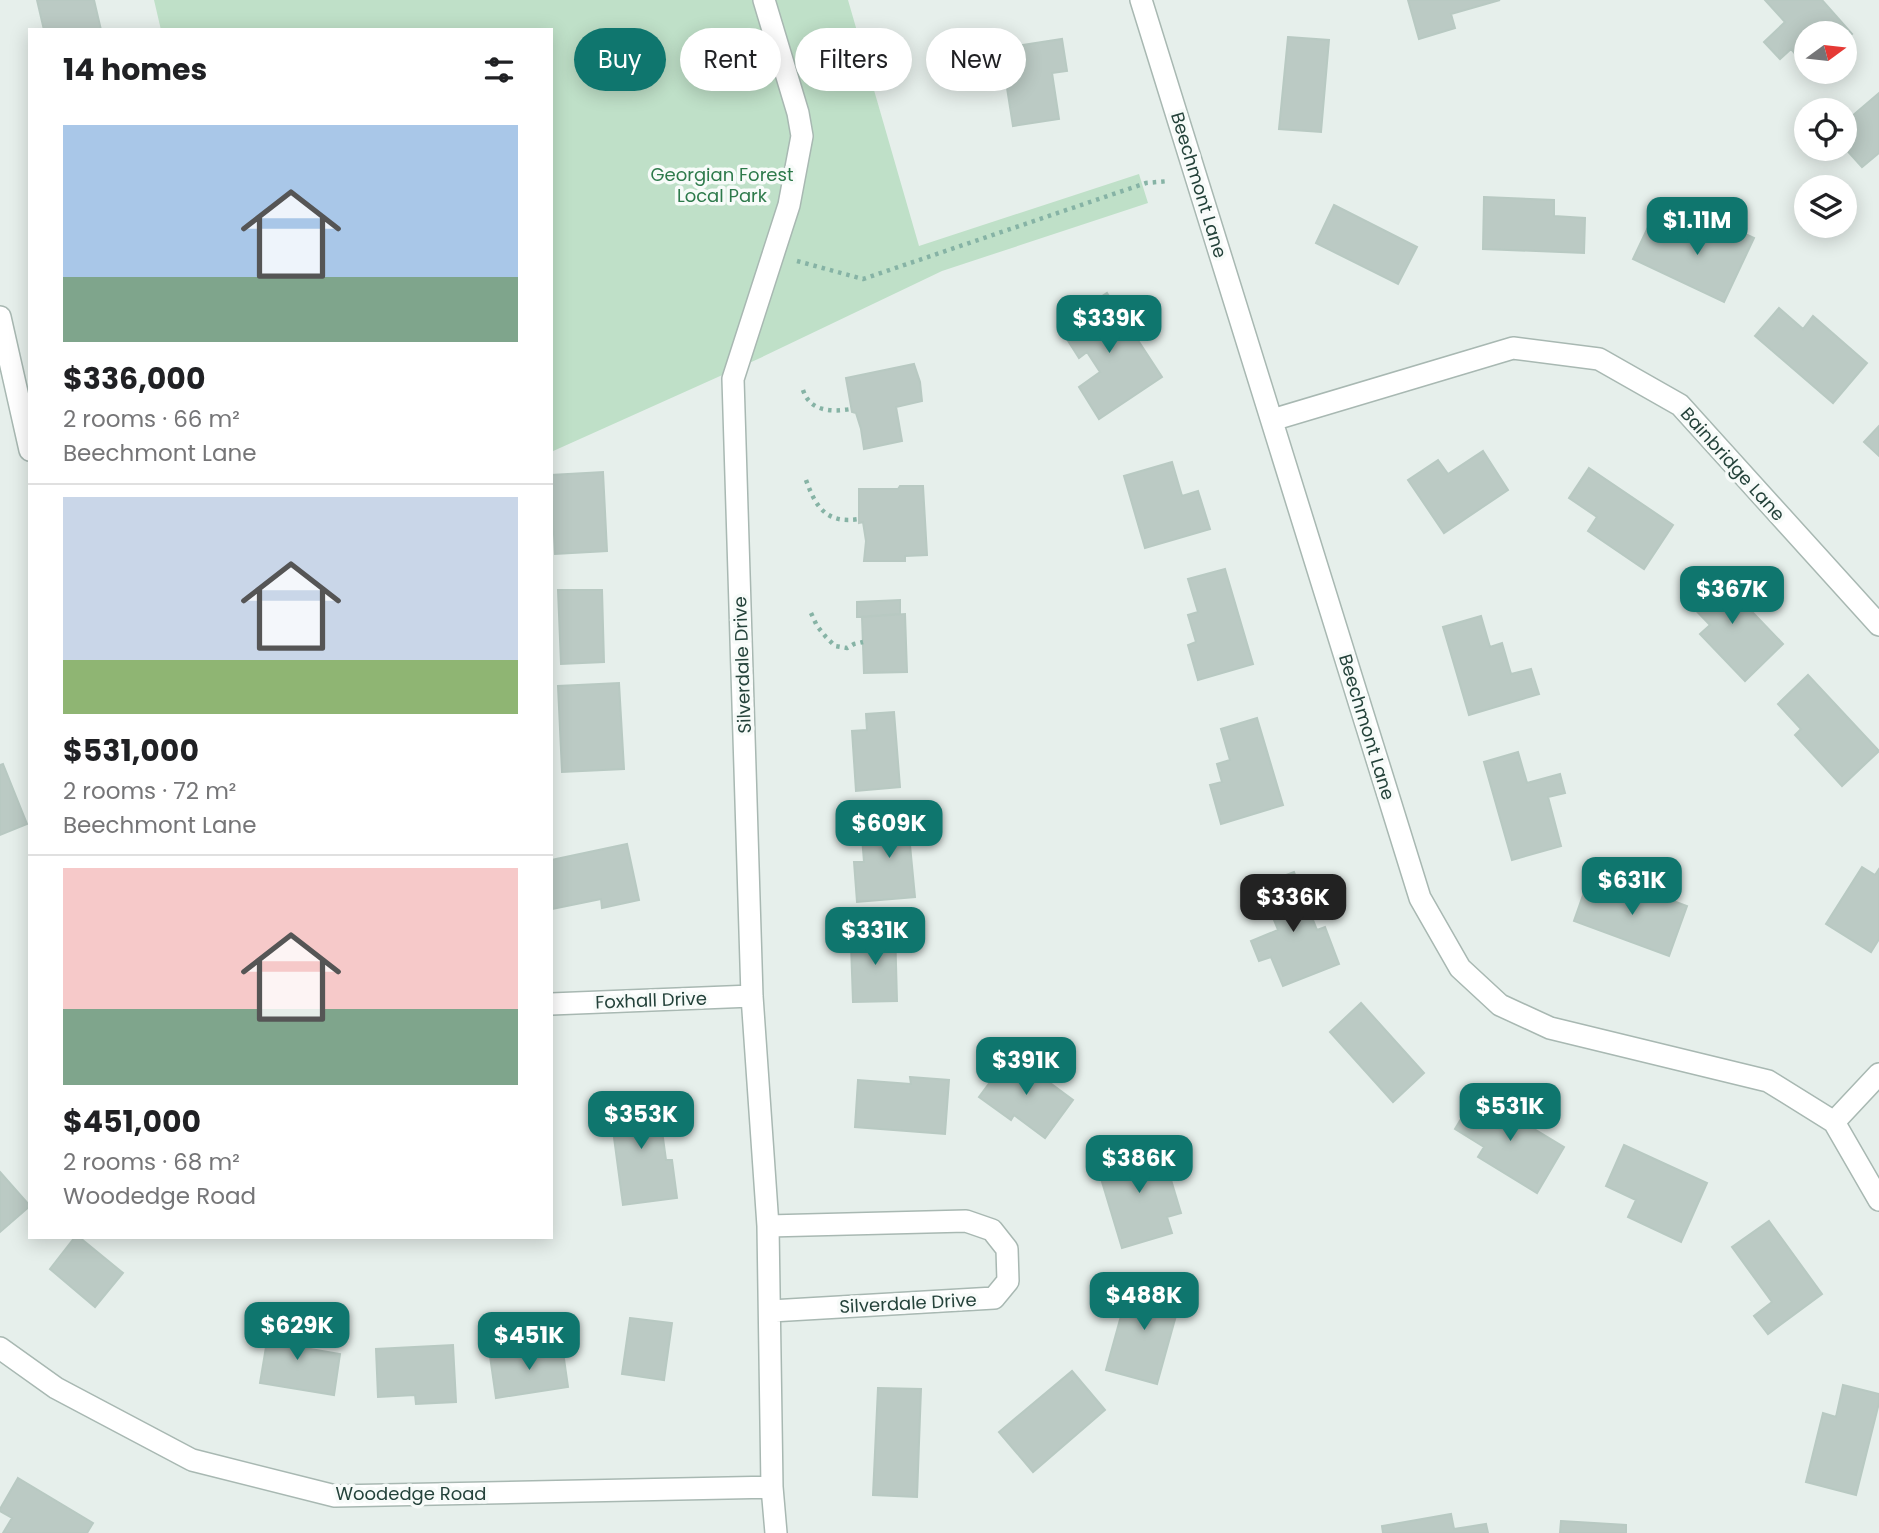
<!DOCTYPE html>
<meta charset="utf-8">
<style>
:root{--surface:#fff;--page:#f6f6f6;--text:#202124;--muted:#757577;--line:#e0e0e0;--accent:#0f766e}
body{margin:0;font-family:Poppins,sans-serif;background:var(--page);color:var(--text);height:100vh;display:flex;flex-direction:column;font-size:26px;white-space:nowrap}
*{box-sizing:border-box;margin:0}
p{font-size:23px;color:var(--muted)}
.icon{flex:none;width:38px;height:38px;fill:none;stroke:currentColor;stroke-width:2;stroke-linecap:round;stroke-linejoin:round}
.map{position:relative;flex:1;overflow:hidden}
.side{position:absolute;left:28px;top:28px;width:525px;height:1211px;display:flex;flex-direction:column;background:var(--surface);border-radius:0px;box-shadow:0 4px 18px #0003}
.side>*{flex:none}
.hud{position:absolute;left:574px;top:28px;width:665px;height:63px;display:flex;gap:14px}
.needle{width:46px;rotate:75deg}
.tools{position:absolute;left:1794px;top:21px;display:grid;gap:14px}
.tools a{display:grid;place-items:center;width:63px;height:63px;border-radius:50%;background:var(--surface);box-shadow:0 4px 18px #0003;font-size:35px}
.price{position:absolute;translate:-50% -60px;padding:0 16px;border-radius:14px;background:var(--accent);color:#fff;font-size:23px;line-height:46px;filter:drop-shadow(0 2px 4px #0008)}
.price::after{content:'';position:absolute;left:50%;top:42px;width:21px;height:16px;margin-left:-10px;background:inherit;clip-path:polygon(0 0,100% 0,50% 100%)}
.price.active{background:#222;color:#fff}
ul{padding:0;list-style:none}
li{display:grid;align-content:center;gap:14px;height:371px;padding:0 35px}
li+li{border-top:2px solid var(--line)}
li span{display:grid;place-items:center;height:217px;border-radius:0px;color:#555}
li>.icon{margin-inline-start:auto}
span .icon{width:126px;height:126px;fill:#fffc;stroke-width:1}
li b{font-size:30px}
h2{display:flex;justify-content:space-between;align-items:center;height:84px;padding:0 35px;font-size:30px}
.tag{padding:0 24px;border-radius:32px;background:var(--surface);box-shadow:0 4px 18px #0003;font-size:24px;line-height:63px}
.tag.active{background:var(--accent);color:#fff}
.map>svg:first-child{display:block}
</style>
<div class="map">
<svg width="1879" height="1533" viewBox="0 0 1879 1533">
<rect width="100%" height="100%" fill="#e6efeb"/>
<path fill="#bfe0c8" d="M 154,0 L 848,0 L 919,246 L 1139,174 L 1148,203 L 942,271 L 758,359 L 551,452 L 551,30 L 161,30 Z"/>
<path fill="#bbcac4" stroke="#b8c9c2" stroke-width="2" d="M 37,0 L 94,0 L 101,30 L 44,30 Z
M 1408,0 L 1500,0 L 1451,14 L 1455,28 L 1419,39 Z
M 1765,0 L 1822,0 L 1852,34 L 1844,41 L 1844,33 L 1806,33 L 1806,66 L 1791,49 L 1780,59 L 1764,42 L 1785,22 Z
M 1288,37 L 1329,40 L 1321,132 L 1279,129 Z
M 1062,39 L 1067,71 L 1052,73 L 1059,119 L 1013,126 L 1005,75 L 995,76 L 991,50 Z
M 1879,93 L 1879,153 L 1862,167 L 1844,147 L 1844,144 L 1856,134 L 1845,122 Z
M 1484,197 L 1554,200 L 1554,216 L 1585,218 L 1584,253 L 1483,249 Z
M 1334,205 L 1417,247 L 1398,284 L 1316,243 Z
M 1711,218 L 1754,238 L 1724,302 L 1633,259 L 1650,223 L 1698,245 Z
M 1107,293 L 1162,377 L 1099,419 L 1079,387 L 1100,372 L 1087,352 L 1079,358 L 1058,325 Z
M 1779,308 L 1803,329 L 1813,316 L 1867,363 L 1833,403 L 1755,336 Z
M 914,364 L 920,382 L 922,401 L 896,407 L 902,441 L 864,449 L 861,429 L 856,413 L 852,412 L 846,378 Z
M 1879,426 L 1879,456 L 1864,442 Z
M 1483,451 L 1508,490 L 1444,533 L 1408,480 L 1438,460 L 1448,474 Z
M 1172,462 L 1182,496 L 1198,491 L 1210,529 L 1145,548 L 1124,476 Z
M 1589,468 L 1673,525 L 1644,569 L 1588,531 L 1597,517 L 1569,498 Z
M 603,472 L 607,551 L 555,554 L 551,475 Z
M 900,486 L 923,486 L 927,555 L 905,556 L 905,561 L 864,561 L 866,541 L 863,522 L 859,523 L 859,489 L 898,489 Z
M 1225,569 L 1253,664 L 1198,680 L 1188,645 L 1196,642 L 1188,615 L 1198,612 L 1188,579 Z
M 1712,570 L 1783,644 L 1745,681 L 1700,634 L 1710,625 L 1683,597 Z
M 558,590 L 602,590 L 604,662 L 561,664 Z
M 900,600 L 900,614 L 857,617 L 857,602 Z
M 905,614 L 907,672 L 864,673 L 862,617 Z
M 1481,616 L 1490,647 L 1502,643 L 1511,674 L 1531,669 L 1539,694 L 1469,715 L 1443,627 Z
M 1808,675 L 1879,751 L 1842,786 L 1795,735 L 1801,729 L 1778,704 Z
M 619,683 L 624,769 L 562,772 L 558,686 Z
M 894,712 L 900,787 L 856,791 L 852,731 L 867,730 L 866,714 Z
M 1257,718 L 1283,805 L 1221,824 L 1210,785 L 1222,782 L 1217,764 L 1230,760 L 1221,729 Z
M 1518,752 L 1527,783 L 1560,774 L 1565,793 L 1548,797 L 1561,846 L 1512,860 L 1484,762 Z
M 3,764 L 27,824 L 0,835 L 0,765 Z
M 927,819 L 929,844 L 910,845 L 915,897 L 857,902 L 854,862 L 864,862 L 861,824 Z
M 627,844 L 639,900 L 602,908 L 601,899 L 552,909 L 551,860 Z
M 1862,867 L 1875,875 L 1879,869 L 1879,939 L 1871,952 L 1826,924 Z
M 1294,872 L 1317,930 L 1325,927 L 1339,964 L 1283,986 L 1271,957 L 1259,961 L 1251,941 L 1278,930 L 1260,885 Z
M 1588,881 L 1623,894 L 1625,888 L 1654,899 L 1655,894 L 1687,906 L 1669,956 L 1574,921 Z
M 895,927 L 897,1001 L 853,1002 L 851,944 L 865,943 L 864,928 Z
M 1361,1003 L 1424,1073 L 1393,1102 L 1330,1032 Z
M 1011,1054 L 1073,1100 L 1045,1138 L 1014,1115 L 1011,1120 L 979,1097 Z
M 910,1077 L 949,1080 L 945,1134 L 855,1127 L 858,1080 L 911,1084 Z
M 657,1094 L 666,1160 L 672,1160 L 677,1198 L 623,1205 L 609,1100 Z
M 1476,1094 L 1564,1147 L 1537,1193 L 1478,1157 L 1484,1147 L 1455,1129 Z
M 1157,1143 L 1165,1170 L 1168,1170 L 1181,1213 L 1167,1217 L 1172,1233 L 1122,1248 L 1096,1162 Z
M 1624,1145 L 1707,1183 L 1681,1242 L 1628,1217 L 1636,1200 L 1606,1186 Z
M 0,1172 L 30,1206 L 0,1232 Z
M 1769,1221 L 1822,1294 L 1768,1334 L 1754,1316 L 1772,1302 L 1732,1247 Z
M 75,1237 L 79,1237 L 123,1273 L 95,1307 L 50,1269 Z
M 1131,1280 L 1182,1294 L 1157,1384 L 1106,1370 Z
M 271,1317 L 297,1321 L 293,1346 L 340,1354 L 334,1395 L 260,1383 Z
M 630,1318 L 672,1323 L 664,1380 L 622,1374 Z
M 453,1345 L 456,1402 L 416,1404 L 415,1395 L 378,1397 L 376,1349 Z
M 562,1345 L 568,1387 L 496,1398 L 490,1356 Z
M 1072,1371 L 1105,1410 L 1033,1472 L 999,1432 Z
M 1843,1385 L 1879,1394 L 1879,1403 L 1856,1495 L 1806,1482 L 1823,1413 L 1836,1417 Z
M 878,1388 L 921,1389 L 917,1497 L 873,1495 Z
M 18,1478 L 93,1523 L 87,1533 L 3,1533 L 12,1518 L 0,1511 L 0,1509 Z
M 1451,1514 L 1454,1529 L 1486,1524 L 1488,1533 L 1383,1533 L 1382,1526 Z
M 1561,1521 L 1626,1525 L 1626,1533 L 1560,1533 Z"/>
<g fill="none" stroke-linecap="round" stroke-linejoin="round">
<defs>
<path id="minor" d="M 764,0 L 798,113 L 802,136 L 789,205 L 733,379 L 752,996 L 768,1226 L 772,1487 L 776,1533
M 1141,0 L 1420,898 L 1460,968 L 1500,1005 L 1550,1028 L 1768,1081 L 1834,1122 L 1879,1200
M 0,317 L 30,450
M 1272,420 L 1513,348 L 1599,359 L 1680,405 L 1879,625
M 551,1004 L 752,996
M 1834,1122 L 1879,1074
M 768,1226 L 966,1221 L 992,1230 L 1007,1249 L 1008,1281 L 994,1298 L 771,1311
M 0,1348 L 56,1388 L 192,1460 L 335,1496 L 772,1487"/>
</defs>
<use href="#minor" stroke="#a8b8b2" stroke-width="24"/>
<path stroke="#86b3a5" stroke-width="4.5" stroke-dasharray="3.5 5" stroke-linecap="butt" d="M 797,261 L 863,279 L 1146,183 L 1169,181
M 803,390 C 810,412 832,412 851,409
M 806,480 C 816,508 827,524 859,519
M 811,613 L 817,626 L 826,637 L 835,646 L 847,648 L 854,644 L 863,642"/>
<use href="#minor" stroke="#fff" stroke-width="21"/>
</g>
<g text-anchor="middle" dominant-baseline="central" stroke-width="7" stroke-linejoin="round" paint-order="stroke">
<g font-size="18" fill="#2d7a4b" stroke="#f7fbf9">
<text x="722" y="174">Georgian Forest<tspan x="722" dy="21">Local Park</tspan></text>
</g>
<g font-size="18" fill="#24423a" stroke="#f7fbf9">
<text transform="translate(1199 185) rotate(73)">Beechmont Lane</text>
<text transform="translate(1733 464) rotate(48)">Bainbridge Lane</text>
<text transform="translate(742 665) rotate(-92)">Silverdale Drive</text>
<text transform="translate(1367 727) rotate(73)">Beechmont Lane</text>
<text transform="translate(651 1000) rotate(-2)">Foxhall Drive</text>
<text transform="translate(908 1303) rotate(-3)">Silverdale Drive</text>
<text x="411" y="1493">Woodedge Road</text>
</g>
</g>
</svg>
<div class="tools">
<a><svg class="needle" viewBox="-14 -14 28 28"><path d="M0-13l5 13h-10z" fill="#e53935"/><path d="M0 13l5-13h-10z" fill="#757577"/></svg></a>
<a><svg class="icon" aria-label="locate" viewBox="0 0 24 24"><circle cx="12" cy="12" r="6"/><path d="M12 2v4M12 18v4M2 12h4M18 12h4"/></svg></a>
<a><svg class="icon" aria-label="layers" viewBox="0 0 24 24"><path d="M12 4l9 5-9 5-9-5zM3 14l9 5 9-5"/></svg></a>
</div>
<b class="price" style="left:1697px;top:257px">$1.11M</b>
<b class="price" style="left:1109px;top:355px">$339K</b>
<b class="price" style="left:1732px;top:626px">$367K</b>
<b class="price" style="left:889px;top:860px">$609K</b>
<b class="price" style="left:1632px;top:917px">$631K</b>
<b class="price active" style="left:1293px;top:934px">$336K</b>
<b class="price" style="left:875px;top:967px">$331K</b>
<b class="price" style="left:1026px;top:1097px">$391K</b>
<b class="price" style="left:1510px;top:1143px">$531K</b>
<b class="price" style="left:641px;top:1151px">$353K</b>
<b class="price" style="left:1139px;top:1195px">$386K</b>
<b class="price" style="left:1144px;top:1332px">$488K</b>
<b class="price" style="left:297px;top:1362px">$629K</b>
<b class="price" style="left:529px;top:1372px">$451K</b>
<div class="hud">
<a class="tag active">Buy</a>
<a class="tag">Rent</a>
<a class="tag">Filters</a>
<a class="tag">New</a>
</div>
<section class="side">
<h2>14 homes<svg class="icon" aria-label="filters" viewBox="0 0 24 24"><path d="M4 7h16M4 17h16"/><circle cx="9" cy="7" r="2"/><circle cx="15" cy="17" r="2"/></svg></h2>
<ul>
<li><span style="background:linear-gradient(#a9c7e8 70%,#7fa58c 0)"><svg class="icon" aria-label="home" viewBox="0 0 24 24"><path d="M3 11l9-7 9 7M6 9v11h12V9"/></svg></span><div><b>$336,000</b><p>2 rooms · 66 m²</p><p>Beechmont Lane</p></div></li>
<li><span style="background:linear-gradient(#c9d6e8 75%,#8fb573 0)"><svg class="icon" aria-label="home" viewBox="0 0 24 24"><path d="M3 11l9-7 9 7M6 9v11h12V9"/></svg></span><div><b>$531,000</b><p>2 rooms · 72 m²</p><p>Beechmont Lane</p></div></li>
<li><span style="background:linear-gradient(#f6c9c9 65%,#7fa58c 0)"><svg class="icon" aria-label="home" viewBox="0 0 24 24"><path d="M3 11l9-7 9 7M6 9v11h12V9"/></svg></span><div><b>$451,000</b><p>2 rooms · 68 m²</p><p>Woodedge Road</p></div></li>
</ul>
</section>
</div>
